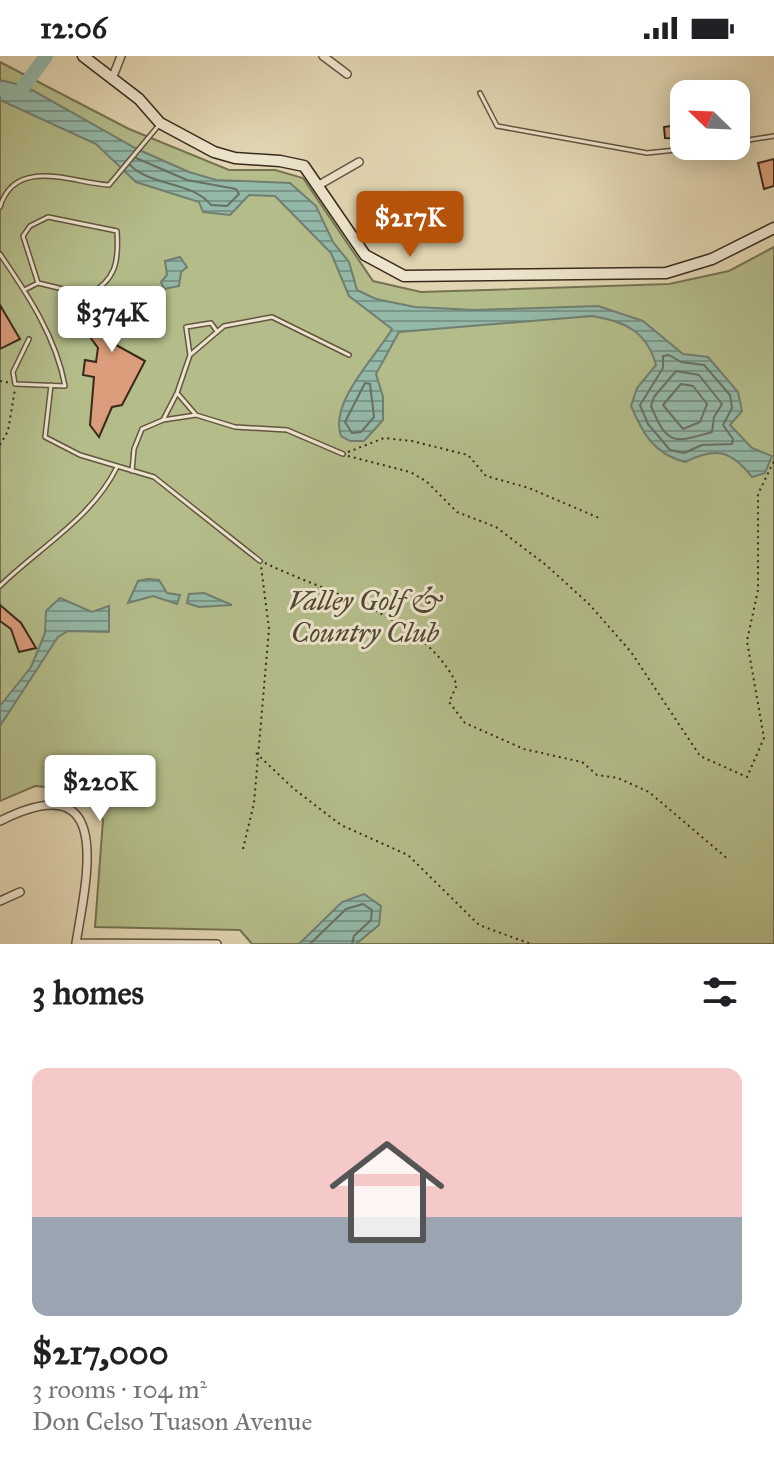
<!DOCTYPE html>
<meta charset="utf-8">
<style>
:root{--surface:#fff;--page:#f2f2f2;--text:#202124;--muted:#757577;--accent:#b45309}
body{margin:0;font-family:"IM FELL Great Primer",serif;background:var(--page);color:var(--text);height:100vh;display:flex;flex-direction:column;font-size:30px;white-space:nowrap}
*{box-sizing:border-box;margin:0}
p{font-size:26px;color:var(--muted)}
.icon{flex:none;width:44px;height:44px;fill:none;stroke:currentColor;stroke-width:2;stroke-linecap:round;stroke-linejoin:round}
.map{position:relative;height:888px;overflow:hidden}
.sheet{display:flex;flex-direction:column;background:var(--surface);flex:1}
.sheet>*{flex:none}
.needle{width:52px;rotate:293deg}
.controls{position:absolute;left:670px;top:24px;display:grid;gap:16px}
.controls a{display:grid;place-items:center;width:80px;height:80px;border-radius:16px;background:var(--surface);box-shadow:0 4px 20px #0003;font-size:40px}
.price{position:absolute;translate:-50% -68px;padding:0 18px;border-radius:8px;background:#fff;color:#222;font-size:26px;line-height:52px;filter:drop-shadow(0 2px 4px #0008)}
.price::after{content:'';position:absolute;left:50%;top:48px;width:24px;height:18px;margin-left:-12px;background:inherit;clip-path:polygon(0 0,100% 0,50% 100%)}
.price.current{background:var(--accent);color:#fff}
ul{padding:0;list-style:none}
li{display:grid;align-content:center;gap:16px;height:424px;padding:0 32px}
li span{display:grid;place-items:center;height:248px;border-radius:16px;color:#555}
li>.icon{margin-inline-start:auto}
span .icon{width:144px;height:144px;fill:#fffc;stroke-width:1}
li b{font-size:34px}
h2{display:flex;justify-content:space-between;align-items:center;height:96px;padding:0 32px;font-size:34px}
.status{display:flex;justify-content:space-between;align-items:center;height:56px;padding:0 40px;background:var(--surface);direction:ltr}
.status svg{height:22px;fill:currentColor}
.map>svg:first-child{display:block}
</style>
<div class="status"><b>12:06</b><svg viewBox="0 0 49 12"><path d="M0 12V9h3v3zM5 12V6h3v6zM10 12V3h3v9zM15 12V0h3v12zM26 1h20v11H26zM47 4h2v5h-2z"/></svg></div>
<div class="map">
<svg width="774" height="888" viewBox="0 0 774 888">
<defs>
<pattern id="water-rules" width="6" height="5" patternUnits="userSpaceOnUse" patternTransform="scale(2)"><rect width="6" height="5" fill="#94b9a9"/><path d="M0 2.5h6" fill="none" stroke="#7a9689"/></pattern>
</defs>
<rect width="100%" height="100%" fill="#e1d5b1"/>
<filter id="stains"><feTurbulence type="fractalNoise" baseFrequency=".0025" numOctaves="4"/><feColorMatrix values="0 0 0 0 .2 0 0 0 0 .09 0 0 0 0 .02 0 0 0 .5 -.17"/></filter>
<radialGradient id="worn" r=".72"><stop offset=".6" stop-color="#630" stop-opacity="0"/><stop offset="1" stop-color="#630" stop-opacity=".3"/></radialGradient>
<path fill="#b4bd8a" stroke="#767353" stroke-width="2" d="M 0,6 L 129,73 L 229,114 L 275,114 L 303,122 L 373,225 L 421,236 L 669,228 L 729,215 L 774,191 L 774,888 L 252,888 L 240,874 L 95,871 L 103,764 L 86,735 L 35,730 L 0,745 Z"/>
<path fill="url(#water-rules)" stroke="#707f71" stroke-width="2" d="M 0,24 L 25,30 L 137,93 L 189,116 L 216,124 L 290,127 L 316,150 L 333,186 L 349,206 L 357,234 L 376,243 L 415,251 L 474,254 L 598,250 L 643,265 L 683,298 L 708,301 L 738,336 L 742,355 L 730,369 L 752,392 L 772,400 L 765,417 L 752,421 C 731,394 716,391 685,406 C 654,398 643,378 631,350 L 637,332 L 656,309 C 647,276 625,265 592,260 L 399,276 L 376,318 L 383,341 L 383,364 L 364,385 L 350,385 L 341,380 C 329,346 375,302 392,273 L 349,240 L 331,197 L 275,140 L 249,139 L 230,159 L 203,156 L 199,146 L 136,126 L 96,88 L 0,44 Z
M 180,201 L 187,211 L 181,216 L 179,230 L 164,233 L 161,226 L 167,219 L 165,205 Z
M 148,523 L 159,524 L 167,537 L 180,539 L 177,548 L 153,540 L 128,547 L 138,525 Z
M 204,537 L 232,549 L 199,551 L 187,547 L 189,538 Z
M 60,542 L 92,556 L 109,550 L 109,576 L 68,575 L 58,581 L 0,670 L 0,650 L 31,611 L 45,577 L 46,555 Z
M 364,838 L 381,850 L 379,869 L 356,888 L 299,888 L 342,846 Z"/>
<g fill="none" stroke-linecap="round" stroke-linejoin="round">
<path stroke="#667162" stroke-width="2" d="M 130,109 C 152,131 192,125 211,149 L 227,150 L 239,138 L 236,133 L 187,124 L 136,102
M 669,299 L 681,306 L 704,309 L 730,339 L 732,352 L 723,369 L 733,383 L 732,388 L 702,389 L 684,397 L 670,394 L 648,368 L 640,349 L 663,312 L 663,300 Z
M 676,315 L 699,319 L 722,348 L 714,361 L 712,376 C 676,386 668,392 651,350 L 654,341 Z
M 365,327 L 370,328 L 374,361 L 361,376 L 352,377 L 345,366 Z
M 681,328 L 693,330 L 707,348 L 700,366 L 683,373 L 663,349 Z
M 310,888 L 346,853 L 363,848 L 372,854 L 371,864 L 354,880 L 352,888"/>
<path stroke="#94b9a9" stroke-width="14" d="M 0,33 L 19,37 L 46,0"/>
</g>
<path fill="#db9d7b" stroke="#39291c" stroke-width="2" d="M 684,68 L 684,83 L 665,82 L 664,71 Z
M 774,103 L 774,130 L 764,133 L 758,107 Z
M 117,231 L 139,231 L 151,236 L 143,257 L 130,253 L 115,257 L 111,271 L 118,281 L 116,289 L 145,305 L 122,349 L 112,351 L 99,381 L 90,369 L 94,321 L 83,319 L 85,304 L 96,306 L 98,292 L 90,281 L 90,264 L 100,242 Z
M 0,249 L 20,283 L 0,293 Z
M 0,549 L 21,567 L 36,592 L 19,596 L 11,573 L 0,565 Z"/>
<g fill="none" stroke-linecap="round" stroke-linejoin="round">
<defs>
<path id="lane" d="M 480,37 L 497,70 L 647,97 L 714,90
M 736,86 L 774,80
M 0,151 C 15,100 73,127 109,129 L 159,69
M 48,161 L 117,175 C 119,206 116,224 88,239 L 38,227 L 23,180 L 30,170 Z
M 0,198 C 28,239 56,281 65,330 L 15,328 L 13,316 L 29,283
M 24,234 L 38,227
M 190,299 L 186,271 L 211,267 L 216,274
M 51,329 L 45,381 L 80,399 L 154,421 L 260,505
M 178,338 L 196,359
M 163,364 L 177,337 L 190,299 L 224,270 L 272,261 L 349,299
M 132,415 L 134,393 L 142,373 L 163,364 L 196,359 L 235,371 L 287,374 L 343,398
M 0,530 C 40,491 92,462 117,411"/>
<path id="street" d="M 323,0 L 347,18
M 112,23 L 121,0
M 319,129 L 359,106
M 0,765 C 115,707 87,820 76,887 L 217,888
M 0,845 L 20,836"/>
<path id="secondary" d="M 83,0 L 139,43 L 160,67 L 214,96 L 235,102 L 280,105 L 304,110 L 365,199 L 404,220 L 666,217 L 712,203 L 774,172"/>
</defs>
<use href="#lane" stroke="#635441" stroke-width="6"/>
<use href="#street" stroke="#635441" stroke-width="10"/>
<use href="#secondary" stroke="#39291c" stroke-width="13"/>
<path stroke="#39291c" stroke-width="2" stroke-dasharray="2 4" stroke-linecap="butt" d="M 0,325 L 11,327
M 0,389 L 8,375 L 15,333
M 348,396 L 384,382 L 412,385 L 468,399 L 486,420 L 529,432 L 599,462
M 348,400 L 410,416 L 426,425 L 457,456 L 496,471 L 546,509 L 589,548 L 631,596 L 700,700 L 747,721 L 764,682 L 747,585 L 758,534 L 758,438 L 774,405
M 265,507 C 331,539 424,559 457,629 L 449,646 L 465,667 L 524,693 L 582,706 L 597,719 L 618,722 L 649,736 L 729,804
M 256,697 L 294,733 L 341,769 L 408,799 L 479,869 L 531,888
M 243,793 L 254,747 L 269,573 L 261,510"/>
<use href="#lane" stroke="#ece4cc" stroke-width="3"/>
<use href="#street" stroke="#ece4cc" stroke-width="7"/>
<use href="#secondary" stroke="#ece4cc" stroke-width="10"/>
</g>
<g text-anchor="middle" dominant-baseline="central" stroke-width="6" stroke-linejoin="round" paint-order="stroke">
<g font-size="28" font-style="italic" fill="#524732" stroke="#ece4cc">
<text x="365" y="544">Valley Golf &amp;<tspan x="365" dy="32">Country Club</tspan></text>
</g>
</g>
<rect width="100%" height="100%" filter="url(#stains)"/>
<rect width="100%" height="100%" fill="url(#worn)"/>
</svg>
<div class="controls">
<a><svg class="needle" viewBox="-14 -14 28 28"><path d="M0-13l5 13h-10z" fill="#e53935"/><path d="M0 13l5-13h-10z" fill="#757577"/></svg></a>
</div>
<b class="price current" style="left:410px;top:203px">$217K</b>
<b class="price" style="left:112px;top:298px">$374K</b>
<b class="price" style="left:100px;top:767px">$220K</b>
</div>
<section class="sheet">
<h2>3 homes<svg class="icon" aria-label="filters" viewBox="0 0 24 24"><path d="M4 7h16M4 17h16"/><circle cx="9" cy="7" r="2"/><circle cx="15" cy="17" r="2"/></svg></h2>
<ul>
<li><span style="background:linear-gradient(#f6c9c9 60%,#9aa5b1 0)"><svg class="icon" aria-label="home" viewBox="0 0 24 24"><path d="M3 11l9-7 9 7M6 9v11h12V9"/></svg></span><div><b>$217,000</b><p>3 rooms · 104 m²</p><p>Don Celso Tuason Avenue</p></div></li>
</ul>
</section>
